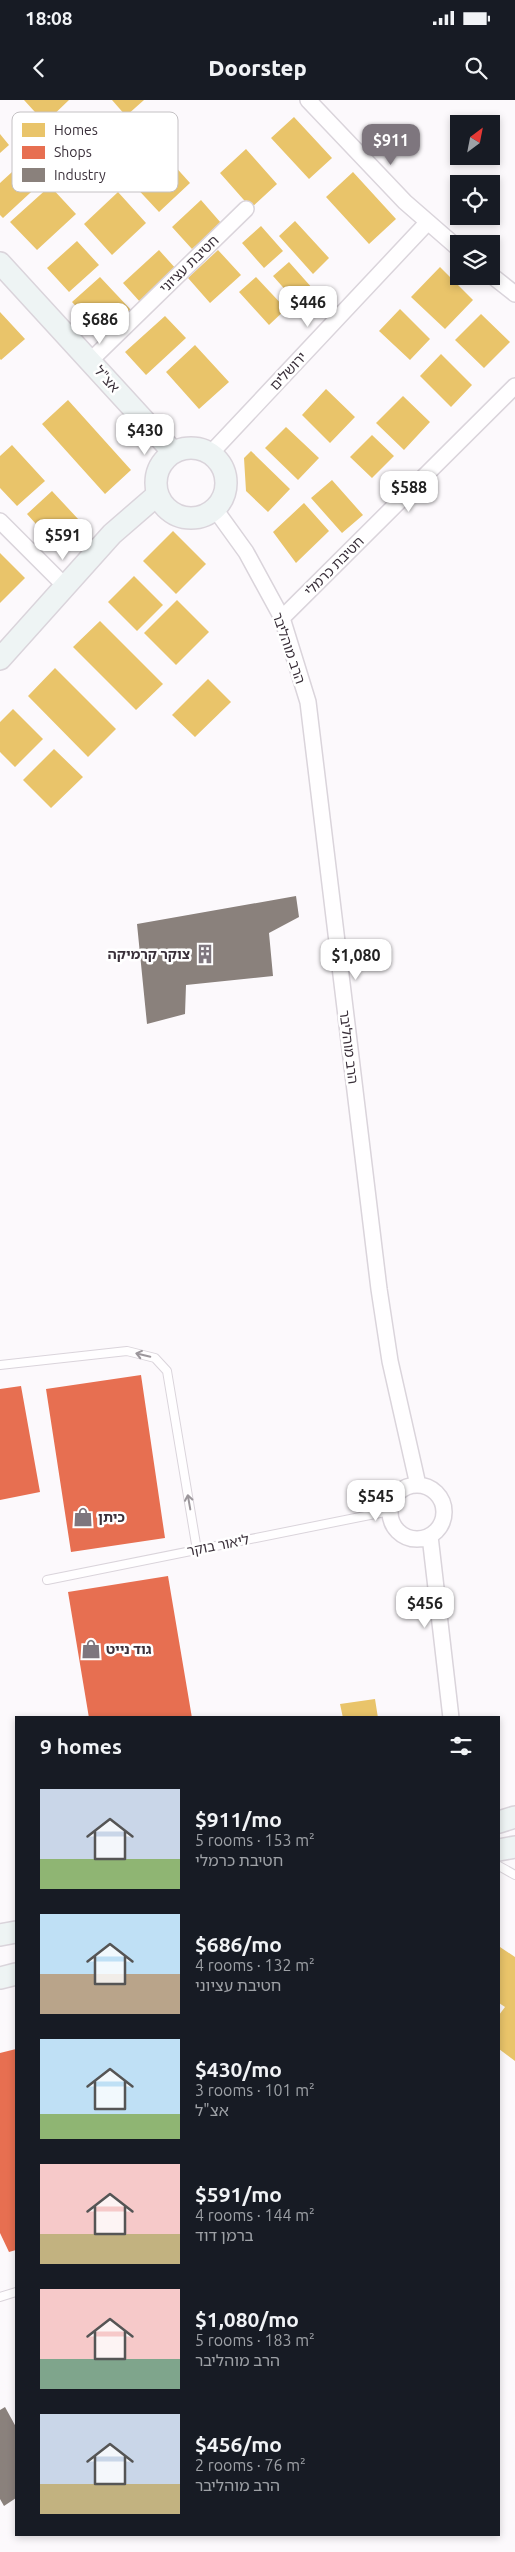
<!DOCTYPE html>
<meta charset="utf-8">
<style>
:root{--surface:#171b24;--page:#20242c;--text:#f1f3f6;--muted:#9ea1a6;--accent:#7e767e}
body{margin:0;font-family:Ubuntu,"Noto Sans Hebrew",sans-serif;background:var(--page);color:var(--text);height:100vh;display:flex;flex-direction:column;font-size:19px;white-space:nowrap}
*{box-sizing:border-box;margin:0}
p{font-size:16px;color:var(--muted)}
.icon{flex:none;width:28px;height:28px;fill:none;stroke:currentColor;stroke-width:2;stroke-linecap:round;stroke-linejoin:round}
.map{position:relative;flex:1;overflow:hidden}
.sheet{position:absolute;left:15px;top:1616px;width:485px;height:820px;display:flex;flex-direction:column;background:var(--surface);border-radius:0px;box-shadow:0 2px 8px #0003}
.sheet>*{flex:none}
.needle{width:32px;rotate:32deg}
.buttons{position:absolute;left:450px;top:15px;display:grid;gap:10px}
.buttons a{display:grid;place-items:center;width:50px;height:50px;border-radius:0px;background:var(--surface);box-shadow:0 2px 8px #0003;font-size:25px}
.price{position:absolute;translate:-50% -42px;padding:0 11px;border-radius:10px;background:#fff;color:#222;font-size:16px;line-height:32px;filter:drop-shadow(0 1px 2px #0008)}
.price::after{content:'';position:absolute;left:50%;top:30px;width:15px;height:11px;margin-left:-8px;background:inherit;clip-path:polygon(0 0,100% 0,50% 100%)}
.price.active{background:var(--accent);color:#fff}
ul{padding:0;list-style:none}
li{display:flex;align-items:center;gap:15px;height:125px;padding:0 25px}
li span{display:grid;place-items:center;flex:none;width:140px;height:100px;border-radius:0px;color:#555}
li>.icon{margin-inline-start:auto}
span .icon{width:60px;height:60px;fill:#fffc;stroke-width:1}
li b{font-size:21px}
h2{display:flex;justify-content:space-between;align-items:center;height:60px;padding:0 25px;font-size:21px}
.status{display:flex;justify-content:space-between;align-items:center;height:35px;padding:0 25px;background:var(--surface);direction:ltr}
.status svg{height:14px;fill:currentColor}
header{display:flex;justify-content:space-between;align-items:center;height:65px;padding:0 25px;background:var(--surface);font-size:22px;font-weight:800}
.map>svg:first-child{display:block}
</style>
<div class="status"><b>18:08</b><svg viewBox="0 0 49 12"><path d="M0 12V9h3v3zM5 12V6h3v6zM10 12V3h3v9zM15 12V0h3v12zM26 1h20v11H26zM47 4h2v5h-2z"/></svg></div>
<header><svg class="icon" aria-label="back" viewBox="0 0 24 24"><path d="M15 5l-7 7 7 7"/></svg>Doorstep<svg class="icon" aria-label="search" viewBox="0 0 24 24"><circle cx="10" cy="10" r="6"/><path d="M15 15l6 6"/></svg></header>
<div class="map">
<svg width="515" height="2452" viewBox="0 0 515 2452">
<rect width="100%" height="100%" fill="#fcf9fc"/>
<path fill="#e9c46a" d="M 24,0 L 69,0 L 45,23 Z
M 112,0 L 144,0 L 126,16 Z
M 294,17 L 332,58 L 309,79 L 271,38 Z
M 0,34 L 9,45 L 0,53 Z
M 246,49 L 277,84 L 251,108 L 220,73 Z
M 163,53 L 190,83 L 159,112 L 131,82 Z
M 24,61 L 43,81 L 3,118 L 0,115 L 0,83 Z
M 353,72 L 396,119 L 369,144 L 326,97 Z
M 50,86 L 76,114 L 37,150 L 10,122 Z
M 118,92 L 146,123 L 112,155 L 84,124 Z
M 201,100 L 221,123 L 192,149 L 172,127 Z
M 295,121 L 329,158 L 313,174 L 279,136 Z
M 261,126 L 283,151 L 264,168 L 242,143 Z
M 77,141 L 99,165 L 69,192 L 47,168 Z
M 159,150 L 177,170 L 141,203 L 123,183 Z
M 218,150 L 241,175 L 210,203 L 188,178 Z
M 289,162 L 313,189 L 297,203 L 273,176 Z
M 440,167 L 473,200 L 445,229 L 411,197 Z
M 100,177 L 131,210 L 103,235 L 72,202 Z
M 256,177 L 286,209 L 269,225 L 239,192 Z
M 400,209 L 430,239 L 410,260 L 379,231 Z
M 0,212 L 25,239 L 1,260 L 0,259 Z
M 481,214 L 510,242 L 484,268 L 455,240 Z
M 165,216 L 186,238 L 146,275 L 125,252 Z
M 195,245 L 229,282 L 199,309 L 166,272 Z
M 441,254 L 472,285 L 451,307 L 420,276 Z
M 326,289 L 355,317 L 330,343 L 302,315 Z
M 403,296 L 430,322 L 404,350 L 376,323 Z
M 68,300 L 131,370 L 105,394 L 42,324 Z
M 286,327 L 319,358 L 298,380 L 265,348 Z
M 372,335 L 394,356 L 372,378 L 350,357 Z
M 12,345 L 45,381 L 17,406 L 0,388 L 0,356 Z
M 251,351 L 290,389 L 268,412 L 246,391 L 244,358 Z
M 332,380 L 363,415 L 342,433 L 311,398 Z
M 52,391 L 79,420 L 53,443 L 27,414 Z
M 304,403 L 329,431 L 296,463 L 273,432 Z
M 173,431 L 206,464 L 176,494 L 143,461 Z
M 0,453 L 25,478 L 0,503 Z
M 134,476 L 163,505 L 137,531 L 108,502 Z
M 177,500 L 209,532 L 176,565 L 144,533 Z
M 100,521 L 163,584 L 136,610 L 73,547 Z
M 55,568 L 116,629 L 88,657 L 28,596 Z
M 208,579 L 231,602 L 195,637 L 172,615 Z
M 13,609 L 43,639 L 15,667 L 0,652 L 0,622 Z
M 54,649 L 83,677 L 51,708 L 23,680 Z
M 375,1599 L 378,1618 L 343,1618 L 340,1604 Z
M 500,1847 L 515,1857 L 515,1961 L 499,1949 L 499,1915 L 505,1907 L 499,1903 Z"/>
<path fill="#e76f51" d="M 141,1275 L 165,1438 L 71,1452 L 46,1289 Z
M 21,1286 L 40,1392 L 0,1400 L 0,1289 Z
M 168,1476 L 192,1618 L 89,1618 L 68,1492 Z
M 16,1949 L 16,2150 L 9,2152 L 0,2133 L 0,1953 Z"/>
<path fill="#8a817c" d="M 296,796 L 299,817 L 269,833 L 273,876 L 186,885 L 185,914 L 147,924 L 137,824 Z
M 5,2307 L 16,2327 L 16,2398 L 4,2406 L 0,2399 L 0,2310 Z"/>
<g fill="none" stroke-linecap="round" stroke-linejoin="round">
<defs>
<path id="lane" d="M 0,1265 L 127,1251 L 155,1258 L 167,1271 L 197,1450
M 47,1480 L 390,1411
M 499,1766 L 515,1775
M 0,2197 L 16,2192"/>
<path id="street" d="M 308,0 L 405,102 L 459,149
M 491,175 L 515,194
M 90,261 L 246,109
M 211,353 L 427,123
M 215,409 L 246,452 L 282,518 L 308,602 L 379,1189 L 390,1261 L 418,1385
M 0,421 L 65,486
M 282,518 L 515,286
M390 1412a27 27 0 1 1 54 0a27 27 0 1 1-54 0Z
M 430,1436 L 451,1618"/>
<path id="secondary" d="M 0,163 L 173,352
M156 383a35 35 0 1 1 70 0a35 35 0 1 1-70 0Z
M 0,559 L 112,434 L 157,395
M 499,1722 L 515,1717
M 499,1750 L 515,1747
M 0,1835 L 16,1832
M 0,1878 L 16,1874"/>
</defs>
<use href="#lane" stroke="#dad4db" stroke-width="10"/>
<use href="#street" stroke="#dad4db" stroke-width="18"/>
<use href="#secondary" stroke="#dad4db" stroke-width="24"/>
<use href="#lane" stroke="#fffeff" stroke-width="8"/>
<use href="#street" stroke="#fffeff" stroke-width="15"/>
<use href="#secondary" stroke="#eef4f4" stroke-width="21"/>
</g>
<defs><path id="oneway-shaft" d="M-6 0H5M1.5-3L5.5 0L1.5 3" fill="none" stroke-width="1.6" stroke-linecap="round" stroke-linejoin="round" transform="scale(1.25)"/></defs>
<g stroke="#9c979c">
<use href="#oneway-shaft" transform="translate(143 1255) rotate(-167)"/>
<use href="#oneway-shaft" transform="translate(189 1402) rotate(-100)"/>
</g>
<defs>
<symbol id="building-bare" viewBox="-9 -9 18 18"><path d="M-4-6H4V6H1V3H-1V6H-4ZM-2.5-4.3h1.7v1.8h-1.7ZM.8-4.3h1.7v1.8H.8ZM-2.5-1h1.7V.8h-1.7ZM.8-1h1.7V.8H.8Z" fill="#7e767e" stroke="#fff" stroke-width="2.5" paint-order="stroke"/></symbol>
<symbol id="shop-bare" viewBox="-9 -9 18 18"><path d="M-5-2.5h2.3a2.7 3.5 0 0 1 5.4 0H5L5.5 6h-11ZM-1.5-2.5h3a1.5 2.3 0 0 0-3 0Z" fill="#7e767e" stroke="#fff" stroke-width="2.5" paint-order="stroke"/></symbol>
</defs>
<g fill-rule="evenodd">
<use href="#building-bare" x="191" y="840" width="28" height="28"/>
<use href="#shop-bare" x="69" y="1403" width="28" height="28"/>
<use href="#shop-bare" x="77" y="1535" width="28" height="28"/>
</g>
<g text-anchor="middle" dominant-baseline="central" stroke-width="5" stroke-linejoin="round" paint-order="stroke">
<g font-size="14" fill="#3a303a" stroke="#fff">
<text transform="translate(189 164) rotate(-44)">חטיבת עציוני</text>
<text transform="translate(288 271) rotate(-47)">ירושלים</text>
<text transform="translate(107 279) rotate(48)">אצ"ל</text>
<text transform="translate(334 466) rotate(-45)">חטיבת כרמלי</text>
<text transform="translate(289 548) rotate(71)">הרב מוהליבר</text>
<text transform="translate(349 947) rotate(83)">הרב מוהליבר</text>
<text transform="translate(218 1445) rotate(-11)">ליאור בוקר</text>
</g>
<g font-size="14" font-weight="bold" fill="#3a303a" stroke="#fff" text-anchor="start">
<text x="190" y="854" text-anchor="end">צוקר קרמיקה</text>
<text x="98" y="1417">כיתן</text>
<text x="106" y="1549">גוד נייט</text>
</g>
</g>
<rect x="12" y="12" width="166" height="80" rx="8" fill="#fff" stroke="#c4c1c4" stroke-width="1"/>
<rect x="22" y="23" width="23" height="14" fill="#e9c46a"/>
<rect x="22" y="46" width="23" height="13" fill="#e76f51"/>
<rect x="22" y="68" width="23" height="14" fill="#8a817c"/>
<g font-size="14" fill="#3a303a">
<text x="54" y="35">Homes</text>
<text x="54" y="57">Shops</text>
<text x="54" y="80">Industry</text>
</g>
</svg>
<div class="buttons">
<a><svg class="needle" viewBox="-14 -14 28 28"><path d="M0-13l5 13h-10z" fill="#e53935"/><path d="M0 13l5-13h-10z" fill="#9ea1a6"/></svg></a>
<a><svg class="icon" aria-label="locate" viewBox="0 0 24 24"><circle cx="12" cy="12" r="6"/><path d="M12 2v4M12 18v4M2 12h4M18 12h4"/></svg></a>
<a><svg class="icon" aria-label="layers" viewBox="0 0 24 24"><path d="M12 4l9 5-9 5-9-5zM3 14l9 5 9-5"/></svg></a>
</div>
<b class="price active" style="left:391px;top:66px">$911</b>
<b class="price" style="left:308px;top:228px">$446</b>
<b class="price" style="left:100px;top:245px">$686</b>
<b class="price" style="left:145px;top:356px">$430</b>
<b class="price" style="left:409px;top:413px">$588</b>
<b class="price" style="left:63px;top:461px">$591</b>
<b class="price" style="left:356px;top:881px">$1,080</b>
<b class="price" style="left:376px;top:1422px">$545</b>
<b class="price" style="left:425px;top:1529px">$456</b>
<section class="sheet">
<h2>9 homes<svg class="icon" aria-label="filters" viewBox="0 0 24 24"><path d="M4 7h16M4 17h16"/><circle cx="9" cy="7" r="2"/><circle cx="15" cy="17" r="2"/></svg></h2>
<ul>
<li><span style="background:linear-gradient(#c9d6e8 70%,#8fb573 0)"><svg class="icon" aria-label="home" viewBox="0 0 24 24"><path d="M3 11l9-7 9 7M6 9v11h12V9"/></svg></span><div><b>$911/mo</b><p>5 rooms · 153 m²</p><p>חטיבת כרמלי</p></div></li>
<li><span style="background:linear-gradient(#bfe0f5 60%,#b9a48a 0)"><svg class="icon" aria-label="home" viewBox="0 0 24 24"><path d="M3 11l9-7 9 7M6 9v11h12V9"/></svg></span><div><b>$686/mo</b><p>4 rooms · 132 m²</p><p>חטיבת עציוני</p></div></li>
<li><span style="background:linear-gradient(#bfe0f5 75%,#8fb573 0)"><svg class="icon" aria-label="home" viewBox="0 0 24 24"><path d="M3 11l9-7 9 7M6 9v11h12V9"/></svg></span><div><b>$430/mo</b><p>3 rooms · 101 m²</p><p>אצ&quot;ל</p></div></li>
<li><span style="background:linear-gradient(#f6c9c9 70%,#c2b280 0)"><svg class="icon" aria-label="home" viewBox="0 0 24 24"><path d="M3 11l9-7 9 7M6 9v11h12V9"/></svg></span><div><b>$591/mo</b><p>4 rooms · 144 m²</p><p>ברמן דוד</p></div></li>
<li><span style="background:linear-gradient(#f6c9c9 70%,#7fa58c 0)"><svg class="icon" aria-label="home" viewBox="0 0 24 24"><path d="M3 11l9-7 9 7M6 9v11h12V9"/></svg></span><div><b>$1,080/mo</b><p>5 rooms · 183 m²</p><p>הרב מוהליבר</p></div></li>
<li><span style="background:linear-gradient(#c9d6e8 70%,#c2b280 0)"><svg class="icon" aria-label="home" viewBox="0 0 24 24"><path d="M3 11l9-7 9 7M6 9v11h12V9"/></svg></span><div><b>$456/mo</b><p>2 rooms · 76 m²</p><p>הרב מוהליבר</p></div></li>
</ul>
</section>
</div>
